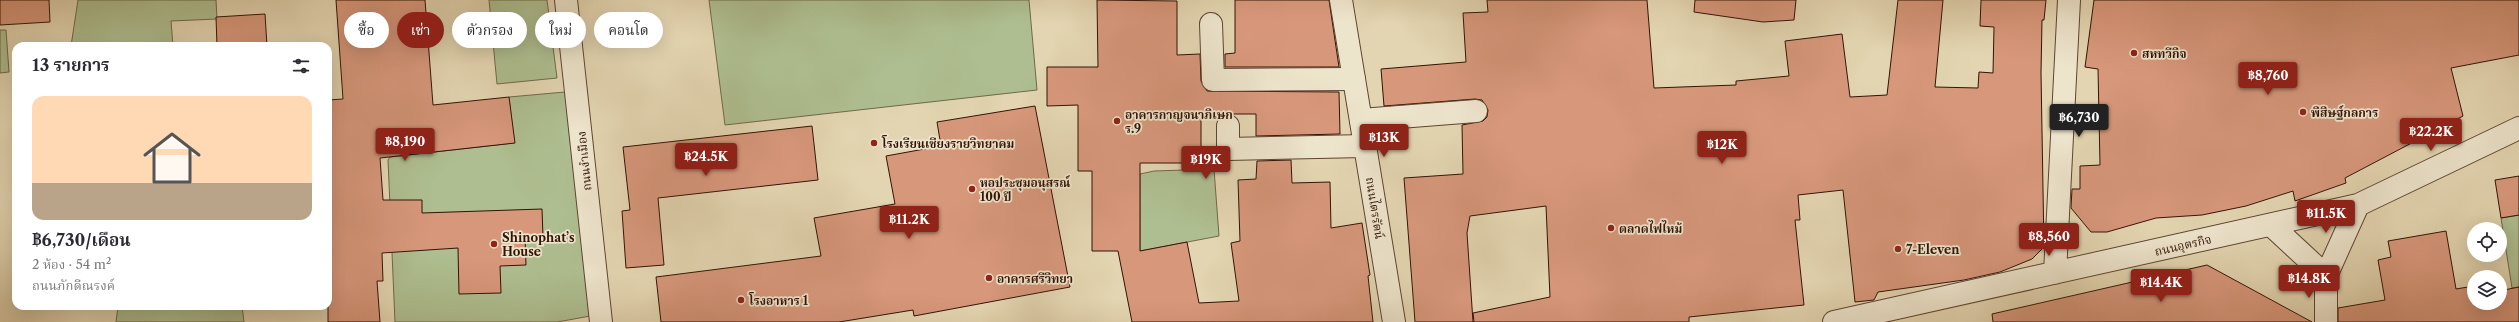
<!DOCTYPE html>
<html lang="th">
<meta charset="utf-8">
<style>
:root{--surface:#fff;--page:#f7f7f7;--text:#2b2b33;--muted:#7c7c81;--line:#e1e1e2;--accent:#8f2418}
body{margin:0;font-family:"Libre Caslon Text","Noto Serif Thai",serif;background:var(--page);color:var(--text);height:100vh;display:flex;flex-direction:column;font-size:15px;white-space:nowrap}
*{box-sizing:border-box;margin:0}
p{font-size:13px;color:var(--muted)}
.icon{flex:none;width:22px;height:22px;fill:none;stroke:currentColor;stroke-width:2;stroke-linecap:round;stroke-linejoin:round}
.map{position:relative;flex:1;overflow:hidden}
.drawer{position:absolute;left:12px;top:42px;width:320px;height:268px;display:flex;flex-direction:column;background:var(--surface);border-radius:12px;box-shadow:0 4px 16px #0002}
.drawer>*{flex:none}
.banner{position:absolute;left:344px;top:12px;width:380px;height:36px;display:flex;gap:8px}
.buttons{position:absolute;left:2467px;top:222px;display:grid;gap:8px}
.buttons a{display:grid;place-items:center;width:40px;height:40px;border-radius:50%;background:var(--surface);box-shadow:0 4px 16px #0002;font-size:20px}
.price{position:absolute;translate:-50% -34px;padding:0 9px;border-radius:4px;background:var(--accent);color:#fff;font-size:13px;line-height:26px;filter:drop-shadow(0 1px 2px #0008)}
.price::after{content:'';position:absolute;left:50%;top:24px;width:12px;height:9px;margin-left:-6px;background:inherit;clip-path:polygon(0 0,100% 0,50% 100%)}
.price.current{background:#222;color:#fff}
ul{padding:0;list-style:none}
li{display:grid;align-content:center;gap:8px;height:212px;padding:0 20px}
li+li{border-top:1px solid var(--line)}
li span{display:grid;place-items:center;height:124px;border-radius:12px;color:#555}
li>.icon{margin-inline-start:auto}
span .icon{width:72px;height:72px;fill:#fffc;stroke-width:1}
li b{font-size:17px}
h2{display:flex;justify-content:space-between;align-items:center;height:48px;padding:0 20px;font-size:17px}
.chip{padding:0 14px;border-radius:18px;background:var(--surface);box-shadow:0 4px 16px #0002;font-size:14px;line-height:36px}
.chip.current{background:var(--accent);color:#fff}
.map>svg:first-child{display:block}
</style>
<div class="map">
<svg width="2519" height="322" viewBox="0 0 2519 322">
<rect width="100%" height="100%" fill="#e3d5b1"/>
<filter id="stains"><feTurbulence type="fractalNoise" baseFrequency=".005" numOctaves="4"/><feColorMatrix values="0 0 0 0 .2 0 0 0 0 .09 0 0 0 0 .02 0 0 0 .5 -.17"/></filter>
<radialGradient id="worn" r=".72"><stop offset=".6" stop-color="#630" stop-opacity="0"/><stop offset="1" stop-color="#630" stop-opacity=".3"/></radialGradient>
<path fill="#aebe90" stroke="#70684b" d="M 78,0 L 216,0 L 217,19 L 171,21 L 173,46 L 71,46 Z
M 489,0 L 547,0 L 557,78 L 497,84 Z
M 709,0 L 1029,0 L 1037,90 L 725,125 Z
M 0,30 L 6,30 L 9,72 L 0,73 Z
M 565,92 L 596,315 L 557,322 L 395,322 L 388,160 L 390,157 L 514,143 L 509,97 Z
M 1214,169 L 1219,236 L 1140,251 L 1140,174 L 1154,171 Z
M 2519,215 L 2519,287 L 2512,288 L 2501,218 Z
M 118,306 L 242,306 L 244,322 L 116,322 Z"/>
<path fill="#d7977b" stroke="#331306" d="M 0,0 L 49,0 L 50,22 L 0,25 Z
M 336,0 L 425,0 L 433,105 L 509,97 L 515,143 L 380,158 L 383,200 L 422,200 L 422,213 L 542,209 L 543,237 L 525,237 L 526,265 L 500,266 L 501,293 L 459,294 L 458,248 L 382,253 L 383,281 L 377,281 L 380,322 L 328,322 L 328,100 L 343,99 Z
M 1097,0 L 1177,1 L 1177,55 L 1200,54 L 1201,81 L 1207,91 L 1339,92 L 1340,134 L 1256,136 L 1256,114 L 1201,114 L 1201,163 L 1140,163 L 1140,251 L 1187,242 L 1199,303 L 1239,301 L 1231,243 L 1240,241 L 1238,180 L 1256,179 L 1257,161 L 1291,160 L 1292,183 L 1330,182 L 1331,228 L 1362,223 L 1370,275 L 1368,276 L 1373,322 L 1132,322 L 1118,251 L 1092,251 L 1092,171 L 1078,171 L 1078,105 L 1047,106 L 1047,67 L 1098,67 Z
M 1235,0 L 1329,0 L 1339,67 L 1225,67 L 1225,54 L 1235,53 Z
M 1487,0 L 1647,0 L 1654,88 L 1736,85 L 1736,81 L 1789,76 L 1785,41 L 1842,34 L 1850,97 L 1887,95 L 1898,0 L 1943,0 L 1935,87 L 1978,88 L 1979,72 L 1993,73 L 1994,27 L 1980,26 L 1981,0 L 2046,0 L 2044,20 L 2042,20 L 2041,73 L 2044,247 L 2032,259 L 2000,272 L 1964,280 L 1878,292 L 1874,300 L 1855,302 L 1843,190 L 1798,195 L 1800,220 L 1795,220 L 1804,305 L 1689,317 L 1689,322 L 1474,322 L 1473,313 L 1550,297 L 1546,206 L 1470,216 L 1467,233 L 1473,322 L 1415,322 L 1404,178 L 1463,174 L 1462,125 L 1483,121 L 1487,117 L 1488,110 L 1482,100 L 1475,99 L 1384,106 L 1381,69 L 1466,62 L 1463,13 L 1488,12 Z
M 1695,0 L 1796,0 L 1794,20 L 1763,22 L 1694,12 Z
M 2094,0 L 2519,0 L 2519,55 L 2451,68 L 2463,116 L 2345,178 L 2346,183 L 2295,201 L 2293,191 L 2246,206 L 2202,215 L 2156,218 L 2107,232 L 2091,232 L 2071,208 L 2072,189 L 2080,189 L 2080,166 L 2100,165 L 2098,69 L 2085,67 Z
M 265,14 L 267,46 L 217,46 L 216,17 Z
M 1035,106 L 1070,287 L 914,316 L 913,310 L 839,322 L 661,322 L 656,277 L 821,256 L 814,218 L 895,204 L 886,156 L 941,146 L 937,122 Z
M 812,126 L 818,180 L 658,198 L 664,265 L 626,268 L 622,211 L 630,210 L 623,147 Z
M 2519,176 L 2519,215 L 2501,218 L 2495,180 Z
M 2446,231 L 2456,289 L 2474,286 L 2474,303 L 2500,303 L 2500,282 L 2503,281 L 2504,290 L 2519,287 L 2519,322 L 2338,322 L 2338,308 L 2385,300 L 2378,260 L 2391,257 L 2388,241 Z
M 2207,265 L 2312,322 L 1993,322 L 1992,314 Z"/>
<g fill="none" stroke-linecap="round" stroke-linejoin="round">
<defs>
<path id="minor" d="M 1211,24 L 1213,80 L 1354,79
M 1361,120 L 1476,111
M 1228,126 L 1228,149 L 1365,146"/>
<path id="tertiary" d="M 566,0 L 601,322
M 1341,0 L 1394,322
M 2271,225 L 2326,276
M 2055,273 L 2069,0
M 1834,322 L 2358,205 L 2519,128
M 2326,322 L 2326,276 L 2358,205"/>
</defs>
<use href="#minor" stroke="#5f4431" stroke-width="24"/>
<use href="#tertiary" stroke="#5f4431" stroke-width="24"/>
<use href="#minor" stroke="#ede4cc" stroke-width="22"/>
<use href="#tertiary" stroke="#ede4cc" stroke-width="22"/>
</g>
<g fill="#8f2418" stroke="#ede4cc" stroke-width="1.5">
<circle cx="2134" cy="53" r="4"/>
<circle cx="2303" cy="112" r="4"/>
<circle cx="1117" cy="121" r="4"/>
<circle cx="874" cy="143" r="4"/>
<circle cx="972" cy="189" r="4"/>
<circle cx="1611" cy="228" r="4"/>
<circle cx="494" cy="244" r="4"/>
<circle cx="1898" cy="249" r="4"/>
<circle cx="989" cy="278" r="4"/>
<circle cx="741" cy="300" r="4"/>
</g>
<g text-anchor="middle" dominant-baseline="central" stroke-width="3.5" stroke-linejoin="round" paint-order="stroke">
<g font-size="12" font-weight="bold" fill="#331306" stroke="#ede4cc" text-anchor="start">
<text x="2142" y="53">สหทวีกิจ</text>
<text x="2311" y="112">พิสิษฐ์กลการ</text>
<text x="1125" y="114">อาคารกาญจนาภิเษก<tspan x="1125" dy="14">ร.9</tspan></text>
<text x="882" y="143">โรงเรียนเชียงรายวิทยาคม</text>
<text x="980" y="182">หอประชุมอนุสรณ์<tspan x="980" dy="14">100 ปี</tspan></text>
<text x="1619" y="228">ตลาดไฟไหม้</text>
<text x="502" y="237">Shinophat’s<tspan x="502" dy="14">House</tspan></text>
<text x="1906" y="249">7-Eleven</text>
<text x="997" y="278">อาคารศรีวิทยา</text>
<text x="749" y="300">โรงอาหาร 1</text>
</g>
<g font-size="12" fill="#331306" stroke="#ede4cc">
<text transform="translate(584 161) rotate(-96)">ถนนงำเมือง</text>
<text transform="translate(1375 208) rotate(81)">ถนนไตรรัตน์</text>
<text transform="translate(2183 245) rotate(-13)">ถนนอุตรกิจ</text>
</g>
</g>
<rect width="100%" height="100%" filter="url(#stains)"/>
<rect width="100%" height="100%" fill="url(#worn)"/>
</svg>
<div class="buttons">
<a><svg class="icon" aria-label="locate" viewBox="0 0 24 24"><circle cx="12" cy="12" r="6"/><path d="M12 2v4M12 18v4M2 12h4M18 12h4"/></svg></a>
<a><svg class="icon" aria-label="layers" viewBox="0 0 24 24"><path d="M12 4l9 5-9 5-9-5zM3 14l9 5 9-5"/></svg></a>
</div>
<b class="price" style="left:2268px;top:96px">฿8,760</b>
<b class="price current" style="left:2079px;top:138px">฿6,730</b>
<b class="price" style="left:2431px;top:152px">฿22.2K</b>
<b class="price" style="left:1384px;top:158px">฿13K</b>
<b class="price" style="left:405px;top:162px">฿8,190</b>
<b class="price" style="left:1722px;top:165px">฿12K</b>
<b class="price" style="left:706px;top:177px">฿24.5K</b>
<b class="price" style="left:1206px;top:180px">฿19K</b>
<b class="price" style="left:2326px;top:234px">฿11.5K</b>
<b class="price" style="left:909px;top:240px">฿11.2K</b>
<b class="price" style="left:2049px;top:257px">฿8,560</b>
<b class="price" style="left:2309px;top:299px">฿14.8K</b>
<b class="price" style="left:2161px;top:303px">฿14.4K</b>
<div class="banner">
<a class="chip">ซื้อ</a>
<a class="chip current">เช่า</a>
<a class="chip">ตัวกรอง</a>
<a class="chip">ใหม่</a>
<a class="chip">คอนโด</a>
</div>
<section class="drawer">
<h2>13 รายการ<svg class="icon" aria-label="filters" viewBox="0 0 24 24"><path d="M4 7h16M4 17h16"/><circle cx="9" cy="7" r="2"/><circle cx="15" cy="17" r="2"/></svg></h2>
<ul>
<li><span style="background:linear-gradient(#ffd9b3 70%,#b9a48a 0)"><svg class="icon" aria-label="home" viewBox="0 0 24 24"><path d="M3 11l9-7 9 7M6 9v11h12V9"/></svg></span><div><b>฿6,730/เดือน</b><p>2 ห้อง · 54 m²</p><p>ถนนภักดีณรงค์</p></div></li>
</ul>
</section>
</div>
